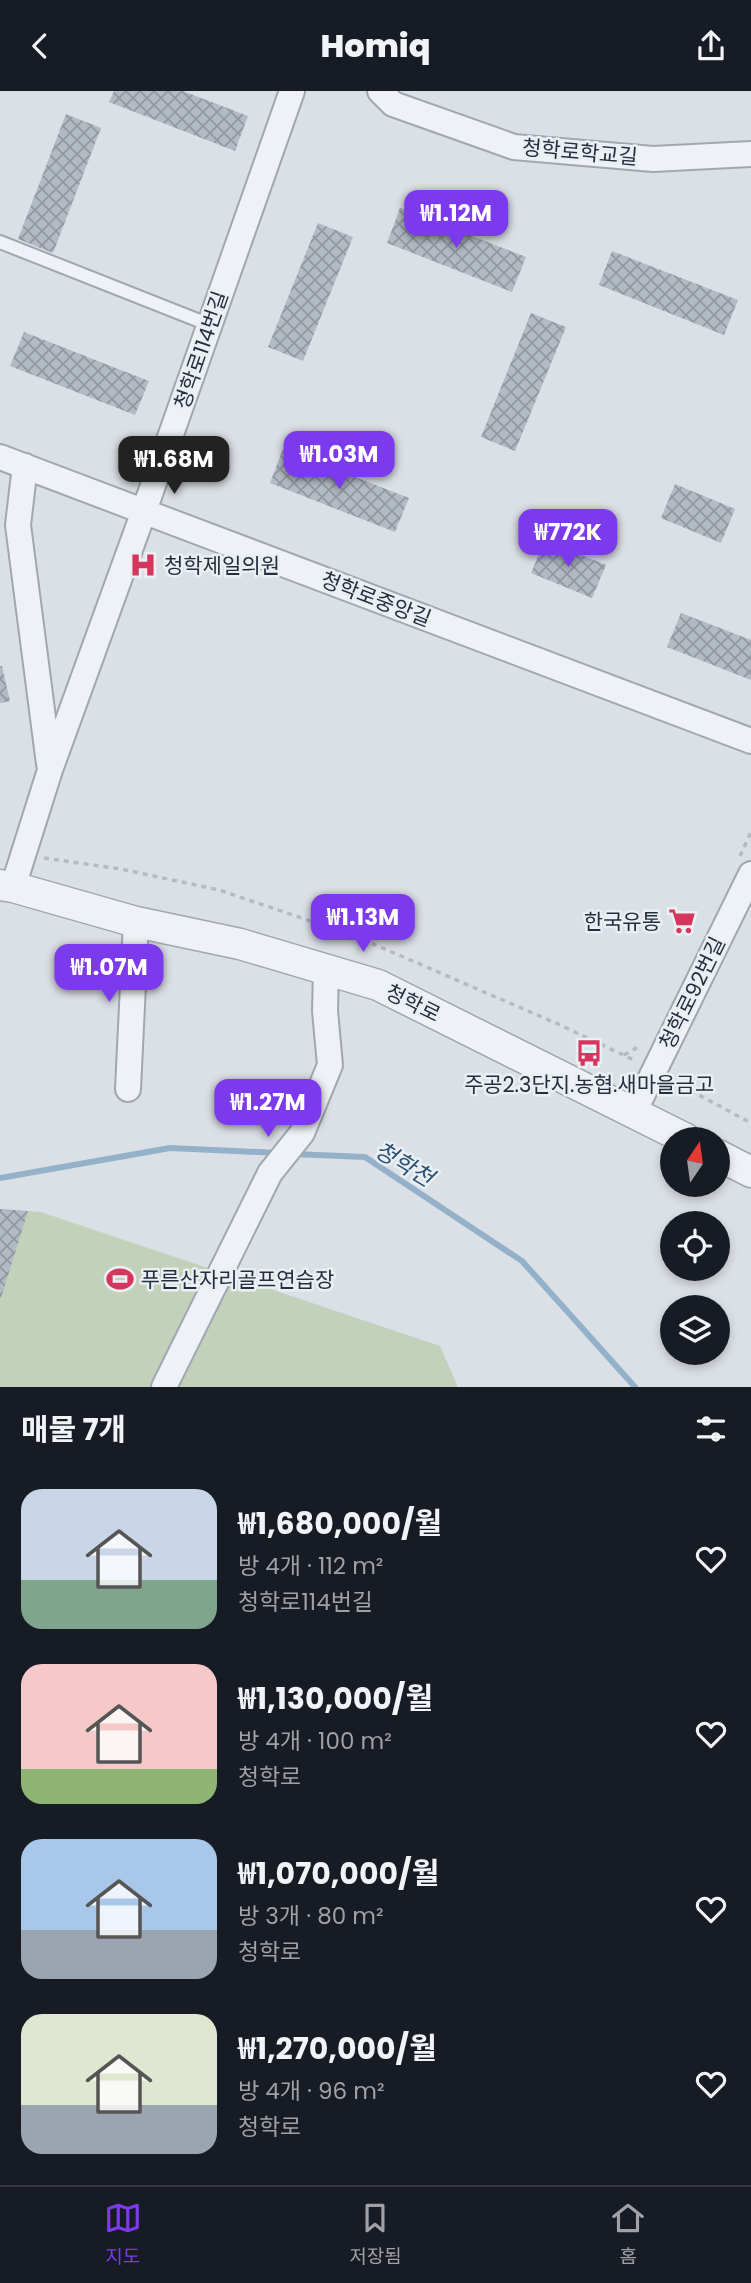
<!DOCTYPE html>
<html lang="ko">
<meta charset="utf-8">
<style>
:root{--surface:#171b24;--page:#20242c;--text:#f1f3f6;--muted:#9ea1a6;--line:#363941;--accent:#7c3aed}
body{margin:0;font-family:Poppins,"Noto Sans KR",sans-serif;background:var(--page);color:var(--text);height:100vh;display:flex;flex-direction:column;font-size:26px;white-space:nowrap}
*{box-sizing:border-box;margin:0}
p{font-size:23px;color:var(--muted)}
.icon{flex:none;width:38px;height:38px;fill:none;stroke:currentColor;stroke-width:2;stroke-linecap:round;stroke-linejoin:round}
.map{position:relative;height:1296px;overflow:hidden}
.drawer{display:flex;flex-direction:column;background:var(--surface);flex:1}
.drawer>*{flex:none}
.needle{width:46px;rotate:13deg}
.controls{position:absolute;left:660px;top:1036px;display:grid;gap:14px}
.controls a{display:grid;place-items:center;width:70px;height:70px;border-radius:50%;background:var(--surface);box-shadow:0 4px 10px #0003;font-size:35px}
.price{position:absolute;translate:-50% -60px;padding:0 16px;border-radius:14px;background:var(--accent);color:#fff;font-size:23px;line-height:46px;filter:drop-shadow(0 2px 4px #0008)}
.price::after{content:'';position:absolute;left:50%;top:42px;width:21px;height:16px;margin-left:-10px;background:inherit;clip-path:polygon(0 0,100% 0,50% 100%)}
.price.active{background:#222;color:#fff}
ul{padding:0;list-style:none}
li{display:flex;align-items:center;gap:21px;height:175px;padding:0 21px}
li span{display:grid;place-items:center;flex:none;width:196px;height:140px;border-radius:21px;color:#555}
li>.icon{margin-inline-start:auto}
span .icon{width:84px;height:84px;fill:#fffc;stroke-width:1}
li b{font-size:30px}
h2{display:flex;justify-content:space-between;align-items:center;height:84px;padding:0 21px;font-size:30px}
header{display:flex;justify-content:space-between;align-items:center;height:91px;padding:0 21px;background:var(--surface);font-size:32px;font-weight:800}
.menu{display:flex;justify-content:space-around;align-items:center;height:98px;border-top:2px solid var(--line);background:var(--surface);font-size:19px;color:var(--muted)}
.menu a{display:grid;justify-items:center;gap:4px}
.menu .active{color:var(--accent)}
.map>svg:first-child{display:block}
</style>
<header><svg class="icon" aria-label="back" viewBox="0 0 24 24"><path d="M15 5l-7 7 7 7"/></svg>Homiq<svg class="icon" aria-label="share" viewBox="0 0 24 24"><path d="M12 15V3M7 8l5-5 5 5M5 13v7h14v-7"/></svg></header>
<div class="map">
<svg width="751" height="1296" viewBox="0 0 751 1296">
<defs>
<pattern id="building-cross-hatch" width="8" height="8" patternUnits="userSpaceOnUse" patternTransform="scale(1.75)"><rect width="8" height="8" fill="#b2bac3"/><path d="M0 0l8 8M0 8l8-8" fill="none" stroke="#9198a0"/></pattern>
</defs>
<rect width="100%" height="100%" fill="#dbe0e6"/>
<path fill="#c3d1bb" d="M 0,1118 L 41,1121 L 440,1255 L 458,1296 L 0,1296 Z"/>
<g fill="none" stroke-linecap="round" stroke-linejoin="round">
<path stroke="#93b2ca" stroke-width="6" d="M 293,1063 L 365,1066 L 522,1170 L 635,1296
M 0,1087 L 170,1057 L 279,1062"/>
</g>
<path fill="url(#building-cross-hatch)" d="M 114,0 L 183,0 L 248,25 L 235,60 L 109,11 Z
M 66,23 L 101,37 L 53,162 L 18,148 Z
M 400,117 L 526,166 L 512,201 L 387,152 Z
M 318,132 L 353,146 L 303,270 L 268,256 Z
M 612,160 L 738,209 L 724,244 L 599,194 Z
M 531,222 L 566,236 L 515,360 L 481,346 Z
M 24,241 L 149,290 L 135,324 L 10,275 Z
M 283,358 L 409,407 L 395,441 L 270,392 Z
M 675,393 L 735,418 L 721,452 L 661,427 Z
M 545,449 L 606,474 L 592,507 L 531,482 Z
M 681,522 L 751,549 L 751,589 L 667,556 Z
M 0,575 L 2,575 L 10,610 L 0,612 Z
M 0,1118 L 28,1120 L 1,1207 L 0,1207 Z"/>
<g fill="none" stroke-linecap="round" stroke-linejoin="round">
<defs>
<path id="service" d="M 0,151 L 210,234"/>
<path id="minor" d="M 380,0 L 393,13 L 514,56 L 653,68 L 751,63
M 0,366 L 751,650
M 25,375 L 18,434 L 49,673
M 13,796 L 50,679 L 144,420 L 292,0
M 128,998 L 136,831
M 634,1021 L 751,783
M 164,1296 L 270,1082 L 302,1042 L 314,1013 L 330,974 L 325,920 L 326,878"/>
<path id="tertiary" d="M 0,794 L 13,796 L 136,831 L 240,853 L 378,894 L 686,1048
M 718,1064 L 751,1081"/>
</defs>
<use href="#service" stroke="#a0a7b0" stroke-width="16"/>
<use href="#minor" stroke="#a0a7b0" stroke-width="28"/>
<use href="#tertiary" stroke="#a0a7b0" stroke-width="33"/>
<path stroke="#b5bbc1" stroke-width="3.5" stroke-dasharray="5 5" stroke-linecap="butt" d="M 740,765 L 751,741
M 44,767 L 121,778 L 219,799 L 355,845 L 558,933 L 636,970
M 624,964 L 640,955
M 673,990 L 751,1032"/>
<use href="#service" stroke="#eef1f5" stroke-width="12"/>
<use href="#minor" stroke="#eef1f5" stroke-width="24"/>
<use href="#tertiary" stroke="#eef1f5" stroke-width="30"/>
</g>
<defs>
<symbol id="hospital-bare" viewBox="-9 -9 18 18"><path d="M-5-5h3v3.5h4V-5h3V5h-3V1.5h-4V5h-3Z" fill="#d6355c" stroke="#eaeff4" stroke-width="2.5" paint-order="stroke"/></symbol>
<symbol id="supermarket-bare" viewBox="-9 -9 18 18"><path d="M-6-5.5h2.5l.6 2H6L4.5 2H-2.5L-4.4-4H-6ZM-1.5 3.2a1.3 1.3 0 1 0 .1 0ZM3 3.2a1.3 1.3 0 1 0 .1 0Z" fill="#d6355c" stroke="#eaeff4" stroke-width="2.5" paint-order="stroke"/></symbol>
<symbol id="bus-bare" viewBox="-9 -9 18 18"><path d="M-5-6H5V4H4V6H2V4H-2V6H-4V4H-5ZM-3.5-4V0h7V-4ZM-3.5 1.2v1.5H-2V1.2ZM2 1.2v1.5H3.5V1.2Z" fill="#d6355c" stroke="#eaeff4" stroke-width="2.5" paint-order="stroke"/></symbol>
<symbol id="stadium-bare" viewBox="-9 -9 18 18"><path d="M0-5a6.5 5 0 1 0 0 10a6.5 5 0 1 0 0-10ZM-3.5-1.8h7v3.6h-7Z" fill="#d6355c" stroke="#eaeff4" stroke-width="2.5" paint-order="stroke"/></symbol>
</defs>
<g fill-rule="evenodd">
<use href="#hospital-bare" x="124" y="455" width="38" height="38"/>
<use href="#supermarket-bare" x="663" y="811" width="38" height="38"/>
<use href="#bus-bare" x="570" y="943" width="38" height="38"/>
<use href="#stadium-bare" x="101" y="1169" width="38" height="38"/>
</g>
<g text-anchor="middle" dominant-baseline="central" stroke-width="5" stroke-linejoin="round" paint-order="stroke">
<g font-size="21" fill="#242f3d" stroke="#eaeff4">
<text transform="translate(580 61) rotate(5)">청학로학교길</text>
<text transform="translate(201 259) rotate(-71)">청학로114번길</text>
<text transform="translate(376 508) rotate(21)">청학로중앙길</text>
<text transform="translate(692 902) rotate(-64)">청학로92번길</text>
<text transform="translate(413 912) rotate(26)">청학로</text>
</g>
<g font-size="21" fill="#242f3d" stroke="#eaeff4" text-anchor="start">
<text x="164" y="474">청학제일의원</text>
<text x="661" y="830" text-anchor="end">한국유통</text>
<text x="589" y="993" text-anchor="middle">주공2.3단지.농협.새마을금고</text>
<text x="141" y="1188">푸른산자리골프연습장</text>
</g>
<g font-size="23" font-style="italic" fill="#2c5273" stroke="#eaeff4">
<text transform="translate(404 1073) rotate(31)">청학천</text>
</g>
</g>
</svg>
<div class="controls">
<a><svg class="needle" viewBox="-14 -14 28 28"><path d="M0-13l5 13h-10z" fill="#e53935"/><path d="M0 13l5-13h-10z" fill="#9ea1a6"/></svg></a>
<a><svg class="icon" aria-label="locate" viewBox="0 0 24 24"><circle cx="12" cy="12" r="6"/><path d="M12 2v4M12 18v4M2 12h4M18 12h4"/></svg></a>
<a><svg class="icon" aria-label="layers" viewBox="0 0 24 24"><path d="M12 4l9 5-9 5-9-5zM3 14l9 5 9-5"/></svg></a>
</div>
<b class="price" style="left:456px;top:159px">₩1.12M</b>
<b class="price" style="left:339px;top:400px">₩1.03M</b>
<b class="price active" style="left:174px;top:405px">₩1.68M</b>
<b class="price" style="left:568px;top:478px">₩772K</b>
<b class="price" style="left:363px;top:863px">₩1.13M</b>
<b class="price" style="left:109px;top:913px">₩1.07M</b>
<b class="price" style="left:268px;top:1048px">₩1.27M</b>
</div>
<section class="drawer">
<h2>매물 7개<svg class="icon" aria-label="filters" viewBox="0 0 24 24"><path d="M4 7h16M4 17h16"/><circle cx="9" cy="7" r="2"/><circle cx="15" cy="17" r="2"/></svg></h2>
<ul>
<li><span style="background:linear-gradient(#c9d6e8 65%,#7fa58c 0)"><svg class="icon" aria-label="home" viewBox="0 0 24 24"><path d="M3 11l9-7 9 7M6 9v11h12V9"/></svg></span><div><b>₩1,680,000/월</b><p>방 4개 · 112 m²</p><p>청학로114번길</p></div><svg class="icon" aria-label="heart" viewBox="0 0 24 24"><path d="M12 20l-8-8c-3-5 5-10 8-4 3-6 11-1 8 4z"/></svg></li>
<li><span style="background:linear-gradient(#f6c9c9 75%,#8fb573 0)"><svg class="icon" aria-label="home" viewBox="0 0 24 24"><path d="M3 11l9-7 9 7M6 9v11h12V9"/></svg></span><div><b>₩1,130,000/월</b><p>방 4개 · 100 m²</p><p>청학로</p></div><svg class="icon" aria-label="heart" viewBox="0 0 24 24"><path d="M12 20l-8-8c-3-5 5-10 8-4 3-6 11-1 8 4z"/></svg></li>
<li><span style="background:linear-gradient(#a9c7e8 65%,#9aa5b1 0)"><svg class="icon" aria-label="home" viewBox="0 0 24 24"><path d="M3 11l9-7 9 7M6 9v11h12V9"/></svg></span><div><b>₩1,070,000/월</b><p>방 3개 · 80 m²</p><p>청학로</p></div><svg class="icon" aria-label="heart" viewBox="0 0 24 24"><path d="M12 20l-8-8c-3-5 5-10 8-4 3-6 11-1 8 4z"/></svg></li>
<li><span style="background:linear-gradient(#dfe7d0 65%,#9aa5b1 0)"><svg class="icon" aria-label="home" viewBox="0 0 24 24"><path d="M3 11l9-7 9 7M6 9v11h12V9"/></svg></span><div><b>₩1,270,000/월</b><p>방 4개 · 96 m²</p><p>청학로</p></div><svg class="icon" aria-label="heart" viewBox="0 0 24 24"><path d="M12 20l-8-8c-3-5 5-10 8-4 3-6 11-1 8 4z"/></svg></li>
</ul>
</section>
<nav class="menu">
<a class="active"><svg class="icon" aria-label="map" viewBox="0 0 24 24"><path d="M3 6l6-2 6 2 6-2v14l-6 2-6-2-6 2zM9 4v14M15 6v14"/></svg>지도</a>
<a><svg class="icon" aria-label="saved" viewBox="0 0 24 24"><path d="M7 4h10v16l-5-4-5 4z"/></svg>저장됨</a>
<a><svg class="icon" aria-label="home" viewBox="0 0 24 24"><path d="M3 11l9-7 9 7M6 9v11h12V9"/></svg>홈</a>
</nav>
